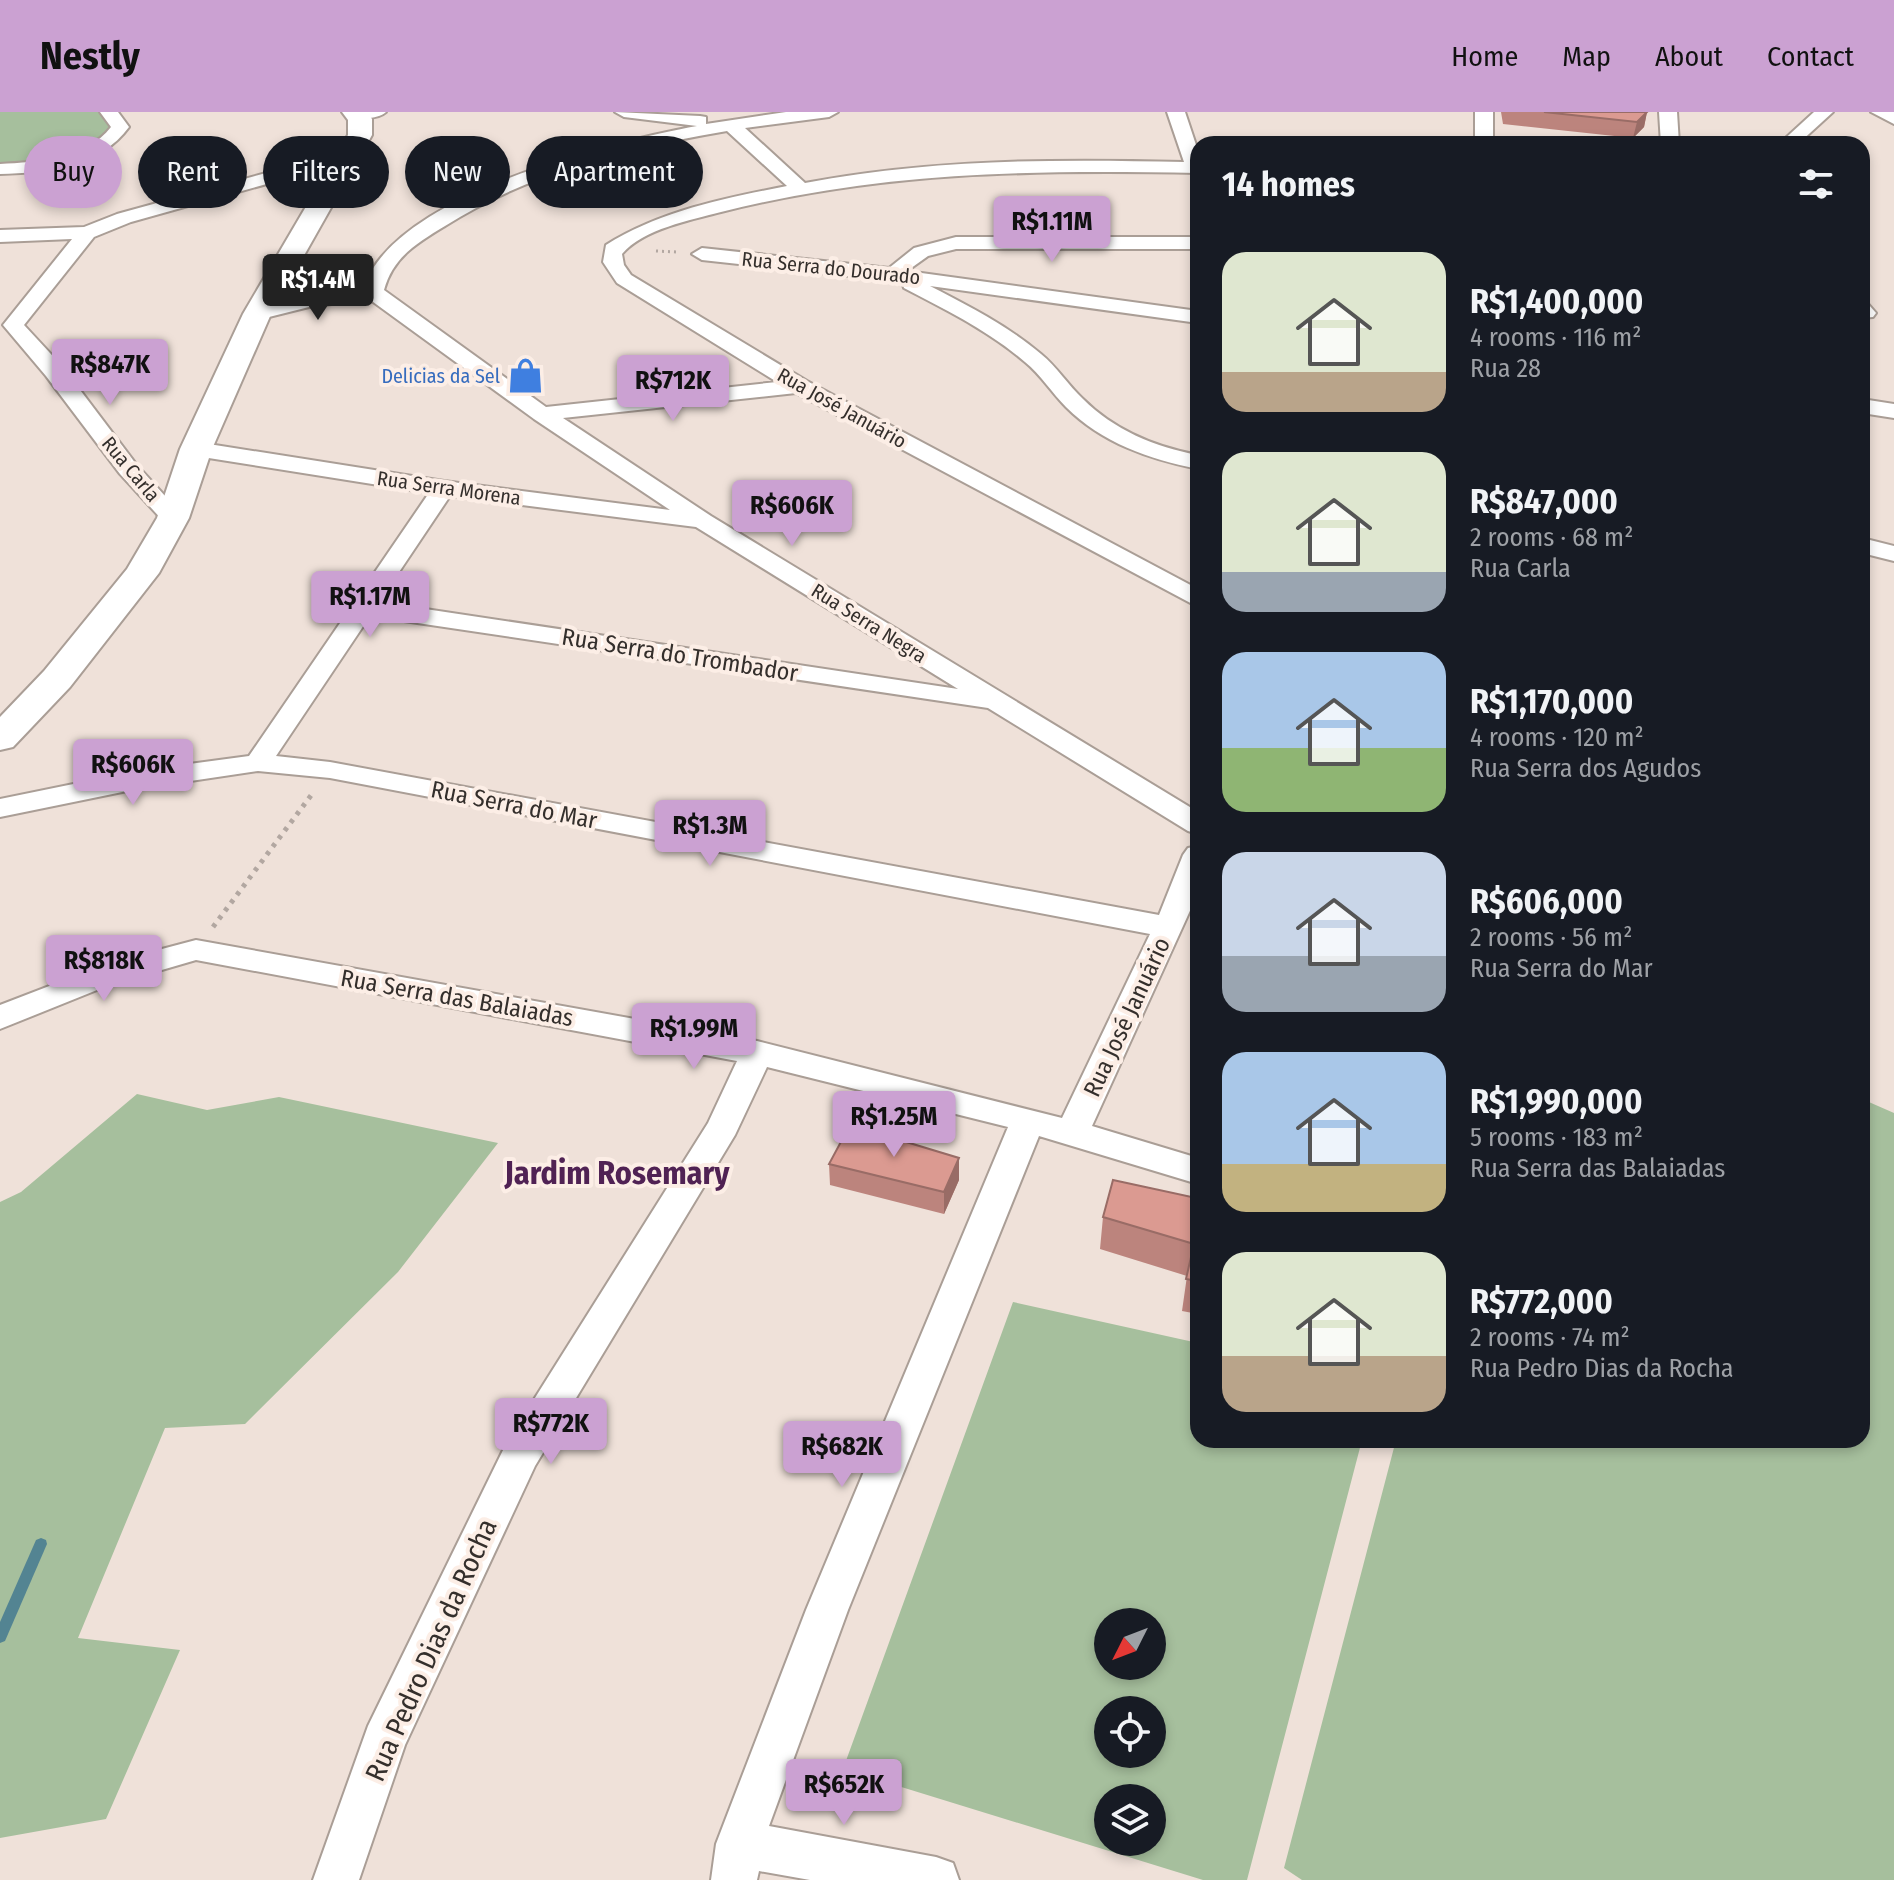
<!DOCTYPE html>
<meta charset="utf-8">
<style>
:root{--surface:#171b24;--page:#20242c;--text:#f1f3f6;--muted:#9ea1a6;--accent:#cba1d2}
body{margin:0;font-family:"Fira Sans Condensed",sans-serif;background:var(--page);color:var(--text);height:100vh;display:flex;flex-direction:column;font-size:30px;white-space:nowrap}
*{box-sizing:border-box;margin:0}
p{font-size:26px;color:var(--muted)}
.icon{flex:none;width:44px;height:44px;fill:none;stroke:currentColor;stroke-width:2;stroke-linecap:round;stroke-linejoin:round}
.map{position:relative;flex:1;overflow:hidden}
.panel{position:absolute;left:1190px;top:24px;width:680px;height:1312px;display:flex;flex-direction:column;background:var(--surface);border-radius:24px;box-shadow:0 4px 12px #0003}
.panel>*{flex:none}
.top-card{position:absolute;left:24px;top:24px;width:760px;height:72px;display:flex;gap:16px}
.needle{width:52px;rotate:228deg}
.tools{position:absolute;left:1094px;top:1496px;display:grid;gap:16px}
.tools a{display:grid;place-items:center;width:72px;height:72px;border-radius:50%;background:var(--surface);box-shadow:0 4px 12px #0003;font-size:40px}
.price{position:absolute;translate:-50% -68px;padding:0 18px;border-radius:8px;background:var(--accent);color:#111;font-size:26px;line-height:52px;filter:drop-shadow(0 2px 4px #0008)}
.price::after{content:'';position:absolute;left:50%;top:48px;width:24px;height:18px;margin-left:-12px;background:inherit;clip-path:polygon(0 0,100% 0,50% 100%)}
.price.selected{background:#222;color:#fff}
ul{padding:0;list-style:none}
li{display:flex;align-items:center;gap:24px;height:200px;padding:0 32px}
li span{display:grid;place-items:center;flex:none;width:224px;height:160px;border-radius:24px;color:#555}
li>.icon{margin-inline-start:auto}
span .icon{width:96px;height:96px;fill:#fffc;stroke-width:1}
li b{font-size:34px}
h2{display:flex;justify-content:space-between;align-items:center;height:96px;padding:0 32px;font-size:34px}
.chip{padding:0 28px;border-radius:36px;background:var(--surface);box-shadow:0 4px 12px #0003;font-size:28px;line-height:72px}
.chip.selected{background:var(--accent);color:#111}
header{display:flex;align-items:center;gap:48px;box-sizing:border-box;height:112px;padding:0 40px;background:var(--accent);color:#111}
header strong{font-size:38px}
nav{display:flex;gap:44px;margin-inline-start:auto;font-size:28px}
.map>svg:first-child{display:block}
</style>
<header>
<strong>Nestly</strong>
<nav><a>Home</a><a>Map</a><a>About</a><a>Contact</a></nav>
</header>
<div class="map">
<svg width="1894" height="1768" viewBox="0 0 1894 1768">
<rect width="100%" height="100%" fill="#efe1d9"/>
<path fill="#a6bf9d" fill-rule="evenodd" d="M 0,0 L 101,0 L 110,12 C 102,45 28,51 0,52 Z
M 137,982 L 207,998 L 279,985 L 498,1031 L 398,1160 L 245,1312 L 165,1316 L 78,1526 L 180,1538 L 106,1707 L 0,1726 L 0,1090 L 21,1080 Z
M 1862,987 L 1894,1001 L 1894,1768 L 1302,1768 L 1284,1756 L 1396,1328 L 1862,1328 Z
M 1013,1190 L 1198,1231 L 1198,1328 L 1362,1328 L 1247,1768 L 1203,1768 L 843,1657 ZM 1152,1510 L 1152,1554 L 1108,1554 L 1108,1510 ZM 1108,1598 L 1152,1598 L 1152,1642 L 1108,1642 ZM 1108,1686 L 1152,1686 L 1152,1730 L 1108,1730 Z"/>
<g fill="none" stroke-linecap="round" stroke-linejoin="round">
<path fill="#538492" fill-rule="evenodd" d="M 41,1426 L 46,1428 L 47,1432 L 5,1529 L 0,1531 L 0,1510 L 36,1428 Z"/>
<defs>
<path id="street" d="M 100,0 L 118,0 L 129,15 C 100,55 46,61 0,62 L 0,52 C 38,50 86,47 111,15 Z
M 346,0 L 386,0 C 377,8 355,8 346,0 Z
M 615,0 L 700,4 L 706,5 L 706,12 L 786,0 L 838,0 L 829,5 L 745,16 L 805,71 C 931,47 1056,47 1184,50 L 1167,0 L 1185,0 L 1198,39 L 1198,61 C 1033,58 883,59 721,100 C 691,108 643,117 622,142 L 624,153 L 631,163 L 807,269 L 1198,477 L 1198,495 L 796,281 L 563,306 L 711,404 L 1198,700 L 1198,722 L 1188,719 L 988,596 L 370,504 L 276,644 L 330,650 L 1159,803 L 1183,743 L 1188,736 L 1198,734 L 1198,781 L 1092,1014 L 1198,1046 L 1198,1072 L 1039,1024 L 848,1498 L 769,1714 L 936,1745 L 953,1751 L 959,1768 L 810,1768 L 759,1759 L 757,1768 L 711,1768 L 716,1732 L 806,1498 L 1008,1015 L 767,955 L 735,1023 L 535,1354 L 405,1633 L 359,1768 L 313,1768 L 368,1614 L 506,1332 L 708,1011 L 737,949 L 196,848 L 107,874 L 0,917 L 0,893 L 109,851 L 196,828 L 757,929 L 1062,1006 L 1150,822 L 330,666 L 258,659 L 137,677 L 0,705 L 0,687 L 137,659 L 249,644 L 429,381 L 196,344 L 188,342 L 185,337 L 188,332 L 196,330 L 444,369 L 670,398 L 534,307 L 369,187 L 309,195 L 257,208 L 247,202 L 250,198 L 309,183 L 364,175 C 395,83 610,30 697,14 L 624,5 ZM 727,19 L 787,74 C 725,86 660,99 606,133 L 603,150 L 617,171 L 777,270 L 546,295 L 384,178 C 393,145 417,131 445,114 C 530,60 628,36 727,19 ZM 450,384 L 696,415 L 958,577 L 379,490 Z
M 1475,0 L 1493,0 L 1493,32 L 1475,32 Z
M 1659,0 L 1677,0 L 1679,32 L 1661,32 Z
M 1814,0 L 1833,0 L 1798,32 L 1779,32 Z
M 1871,0 L 1894,0 L 1894,12 Z
M 350,38 L 356,39 L 359,43 L 356,47 L 131,110 L 94,125 L 24,213 L 62,254 L 136,352 L 185,406 L 181,411 L 165,411 L 120,362 L 46,264 L 3,213 L 72,127 L 0,130 L 0,118 L 84,115 L 117,102 Z
M 956,125 L 1198,125 L 1198,137 L 956,137 L 928,144 L 907,159 L 1198,199 L 1198,211 L 930,174 C 969,194 1008,214 1041,242 C 1057,255 1068,273 1083,287 C 1114,318 1155,335 1198,343 L 1198,357 C 1149,347 1102,331 1066,295 C 1052,281 1041,263 1025,250 C 989,219 946,198 904,176 L 902,170 L 702,148 L 692,142 L 702,136 L 889,156 L 914,136 Z
M 1862,191 L 1869,193 L 1876,201 L 1873,205 L 1862,206 Z
M 1862,287 L 1894,292 L 1894,306 L 1862,301 Z
M 1862,426 L 1894,434 L 1894,449 L 1862,441 Z"/>
<path id="secondary" d="M 342,0 L 367,0 L 372,7 L 372,23 L 271,202 L 212,337 L 189,406 L 159,461 L 70,575 L 13,635 L 0,638 L 0,605 L 44,559 L 127,457 L 157,406 L 180,337 L 243,202 L 348,23 L 348,8 Z"/>
</defs>
<use href="#street" stroke="#aa9e96" stroke-width="4"/>
<use href="#secondary" stroke="#aa9e96" stroke-width="4"/>
<path stroke="#b2a7a1" stroke-width="3" stroke-dasharray="2 4" stroke-linecap="butt" d="M 656,139 L 677,140"/>
<path stroke="#b2a7a1" stroke-width="5" stroke-dasharray="4 6" stroke-linecap="butt" d="M 213,815 L 312,682"/>
<use href="#street" fill="#fff" fill-rule="evenodd"/>
<use href="#secondary" fill="#fff" fill-rule="evenodd"/>
</g>
<path fill="#bc847d" d="M 1501,0 L 1647,0 L 1644,15 L 1633,26 L 1503,12 Z
M 959,1046 L 959,1068 L 944,1102 L 830,1073 L 829,1052 Z
M 1194,1075 L 1198,1076 L 1198,1202 L 1182,1199 L 1187,1164 L 1100,1137 L 1103,1105 L 1192,1086 Z"/>
<path fill="#996c66" d="M 1647,0 L 1644,15 L 1633,26 L 1637,10 Z
M 959,1046 L 959,1068 L 944,1102 L 944,1080 Z"/>
<path fill="#db9a91" stroke="#996c66" stroke-width="2" d="M 1544,0 L 1647,0 L 1637,10 Z
M 850,1013 L 959,1046 L 944,1080 L 829,1052 Z
M 1113,1068 L 1196,1086 L 1194,1075 L 1198,1076 L 1198,1169 L 1186,1167 L 1194,1132 L 1103,1105 Z"/>
<defs>
<symbol id="shop-bare" viewBox="-9 -9 18 18"><path d="M-5-2.5h2.3a2.7 3.5 0 0 1 5.4 0H5L5.5 6h-11ZM-1.5-2.5h3a1.5 2.3 0 0 0-3 0Z" fill="#3f7fe0" stroke="#fceee6" stroke-width="2.5" paint-order="stroke"/></symbol>
</defs>
<g fill-rule="evenodd">
<use href="#shop-bare" x="500" y="238" width="51" height="51"/>
</g>
<g text-anchor="middle" dominant-baseline="central" stroke-width="8" stroke-linejoin="round" paint-order="stroke">
<g font-size="20" fill="#342f2c" stroke="#fceee6">
<text transform="translate(831 156) rotate(6)">Rua Serra do Dourado</text>
<text transform="translate(842 296) rotate(29)">Rua José Januário</text>
<text transform="translate(131 357) rotate(50)">Rua Carla</text>
<text transform="translate(449 376) rotate(8)">Rua Serra Morena</text>
<text transform="translate(869 511) rotate(32)">Rua Serra Negra</text>
</g>
<g font-size="20" fill="#366cbe" stroke="#fceee6" text-anchor="end">
<text x="500" y="264">Delicias da Sel</text>
</g>
<g font-size="24" fill="#342f2c" stroke="#fceee6">
<text transform="translate(680 543) rotate(9)">Rua Serra do Trombador</text>
<text transform="translate(514 693) rotate(11)">Rua Serra do Mar</text>
<text transform="translate(457 886) rotate(10)">Rua Serra das Balaiadas</text>
<text transform="translate(1127 905) rotate(-65)">Rua José Januário</text>
</g>
<g font-size="28" fill="#342f2c" stroke="#fceee6">
<text transform="translate(431 1538) rotate(-66)">Rua Pedro Dias da Rocha</text>
</g>
<g font-size="32" font-weight="bold" fill="#502254" stroke="#fceee6">
<text x="617" y="1061">Jardim Rosemary</text>
</g>
</g>
</svg>
<div class="tools">
<a><svg class="needle" viewBox="-14 -14 28 28"><path d="M0-13l5 13h-10z" fill="#e53935"/><path d="M0 13l5-13h-10z" fill="#9ea1a6"/></svg></a>
<a><svg class="icon" aria-label="locate" viewBox="0 0 24 24"><circle cx="12" cy="12" r="6"/><path d="M12 2v4M12 18v4M2 12h4M18 12h4"/></svg></a>
<a><svg class="icon" aria-label="layers" viewBox="0 0 24 24"><path d="M12 4l9 5-9 5-9-5zM3 14l9 5 9-5"/></svg></a>
</div>
<b class="price" style="left:1052px;top:152px">R$1.11M</b>
<b class="price selected" style="left:318px;top:210px">R$1.4M</b>
<b class="price" style="left:110px;top:295px">R$847K</b>
<b class="price" style="left:673px;top:311px">R$712K</b>
<b class="price" style="left:792px;top:436px">R$606K</b>
<b class="price" style="left:370px;top:527px">R$1.17M</b>
<b class="price" style="left:133px;top:695px">R$606K</b>
<b class="price" style="left:710px;top:756px">R$1.3M</b>
<b class="price" style="left:104px;top:891px">R$818K</b>
<b class="price" style="left:694px;top:959px">R$1.99M</b>
<b class="price" style="left:894px;top:1047px">R$1.25M</b>
<b class="price" style="left:551px;top:1354px">R$772K</b>
<b class="price" style="left:842px;top:1377px">R$682K</b>
<b class="price" style="left:844px;top:1715px">R$652K</b>
<div class="top-card">
<a class="chip selected">Buy</a>
<a class="chip">Rent</a>
<a class="chip">Filters</a>
<a class="chip">New</a>
<a class="chip">Apartment</a>
</div>
<section class="panel">
<h2>14 homes<svg class="icon" aria-label="filters" viewBox="0 0 24 24"><path d="M4 7h16M4 17h16"/><circle cx="9" cy="7" r="2"/><circle cx="15" cy="17" r="2"/></svg></h2>
<ul>
<li><span style="background:linear-gradient(#dfe7d0 75%,#b9a48a 0)"><svg class="icon" aria-label="home" viewBox="0 0 24 24"><path d="M3 11l9-7 9 7M6 9v11h12V9"/></svg></span><div><b>R$1,400,000</b><p>4 rooms · 116 m²</p><p>Rua 28</p></div></li>
<li><span style="background:linear-gradient(#dfe7d0 75%,#9aa5b1 0)"><svg class="icon" aria-label="home" viewBox="0 0 24 24"><path d="M3 11l9-7 9 7M6 9v11h12V9"/></svg></span><div><b>R$847,000</b><p>2 rooms · 68 m²</p><p>Rua Carla</p></div></li>
<li><span style="background:linear-gradient(#a9c7e8 60%,#8fb573 0)"><svg class="icon" aria-label="home" viewBox="0 0 24 24"><path d="M3 11l9-7 9 7M6 9v11h12V9"/></svg></span><div><b>R$1,170,000</b><p>4 rooms · 120 m²</p><p>Rua Serra dos Agudos</p></div></li>
<li><span style="background:linear-gradient(#c9d6e8 65%,#9aa5b1 0)"><svg class="icon" aria-label="home" viewBox="0 0 24 24"><path d="M3 11l9-7 9 7M6 9v11h12V9"/></svg></span><div><b>R$606,000</b><p>2 rooms · 56 m²</p><p>Rua Serra do Mar</p></div></li>
<li><span style="background:linear-gradient(#a9c7e8 70%,#c2b280 0)"><svg class="icon" aria-label="home" viewBox="0 0 24 24"><path d="M3 11l9-7 9 7M6 9v11h12V9"/></svg></span><div><b>R$1,990,000</b><p>5 rooms · 183 m²</p><p>Rua Serra das Balaiadas</p></div></li>
<li><span style="background:linear-gradient(#dfe7d0 65%,#b9a48a 0)"><svg class="icon" aria-label="home" viewBox="0 0 24 24"><path d="M3 11l9-7 9 7M6 9v11h12V9"/></svg></span><div><b>R$772,000</b><p>2 rooms · 74 m²</p><p>Rua Pedro Dias da Rocha</p></div></li>
</ul>
</section>
</div>
